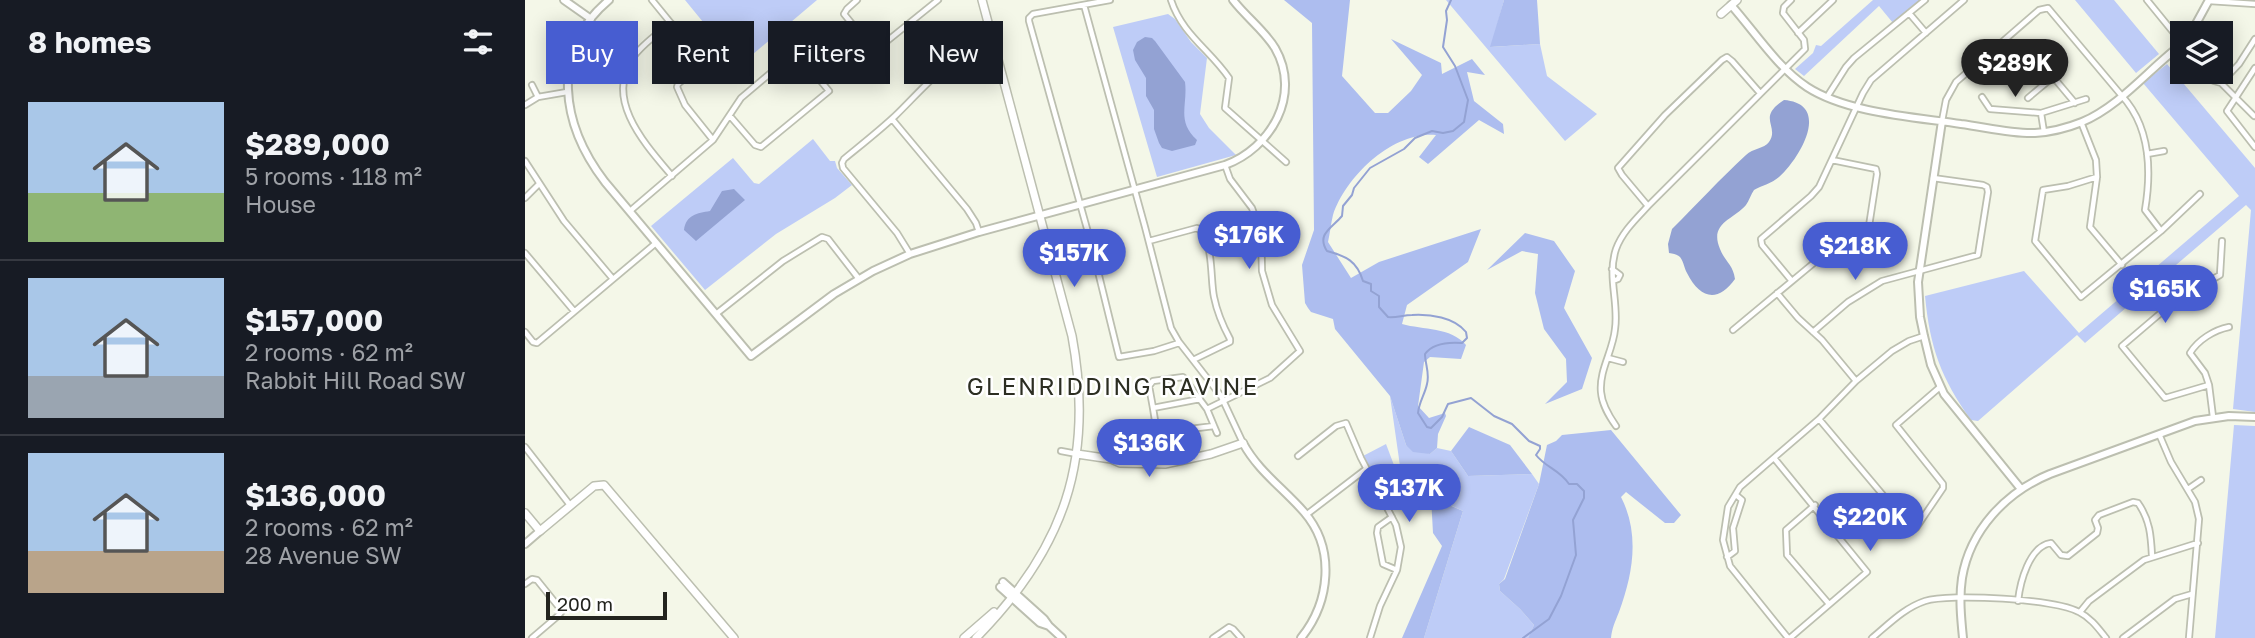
<!DOCTYPE html>
<meta charset="utf-8">
<style>
:root{--surface:#171b24;--page:#20242c;--text:#f1f3f6;--muted:#9ea1a6;--line:#363941;--accent:#475dd1}
body{margin:0;font-family:"Golos Text",sans-serif;background:var(--page);color:var(--text);height:100vh;display:flex;flex-direction:column;font-size:26px;white-space:nowrap}
*{box-sizing:border-box;margin:0}
p{font-size:23px;color:var(--muted)}
.icon{flex:none;width:38px;height:38px;fill:none;stroke:currentColor;stroke-width:2;stroke-linecap:round;stroke-linejoin:round}
.map{position:relative;flex:1;overflow:hidden}
.drawer{display:flex;flex-direction:column;background:var(--surface);width:525px}
.drawer>*{flex:none}
.banner{position:absolute;left:21px;top:21px;width:665px;height:63px;display:flex;gap:14px}
.fabs{position:absolute;left:1645px;top:21px;display:grid;gap:14px}
.fabs a{display:grid;place-items:center;width:63px;height:63px;border-radius:0px;background:var(--surface);box-shadow:0 4px 18px #0003;font-size:35px}
.scale{position:absolute;left:21px;bottom:18px;width:121px;box-sizing:border-box;padding-left:7px;border:4px solid #23241e;border-top:0;font-size:19px;line-height:24px;white-space:nowrap;color:#23241e;-webkit-text-stroke:5px #fff;paint-order:stroke}
.price{position:absolute;translate:-50% -60px;padding:0 16px;border-radius:24px;background:var(--accent);color:#fff;font-size:23px;line-height:46px;filter:drop-shadow(0 2px 4px #0008)}
.price::after{content:'';position:absolute;left:50%;top:42px;width:21px;height:16px;margin-left:-10px;background:inherit;clip-path:polygon(0 0,100% 0,50% 100%)}
.price.on{background:#222;color:#fff}
ul{padding:0;list-style:none}
li{display:flex;align-items:center;gap:21px;height:175px;padding:0 28px}
li+li{border-top:2px solid var(--line)}
li span{display:grid;place-items:center;flex:none;width:196px;height:140px;border-radius:0px;color:#555}
li>.icon{margin-inline-start:auto}
span .icon{width:84px;height:84px;fill:#fffc;stroke-width:1}
li b{font-size:30px}
h2{display:flex;justify-content:space-between;align-items:center;height:84px;padding:0 28px;font-size:30px}
.tag{padding:0 24px;border-radius:0px;background:var(--surface);box-shadow:0 4px 18px #0003;font-size:24px;line-height:63px}
.tag.on{background:var(--accent);color:#fff}
main{display:flex;flex:1;min-height:0}
.map>svg:first-child{display:block}
</style>
<main>
<section class="drawer">
<h2>8 homes<svg class="icon" aria-label="filters" viewBox="0 0 24 24"><path d="M4 7h16M4 17h16"/><circle cx="9" cy="7" r="2"/><circle cx="15" cy="17" r="2"/></svg></h2>
<ul>
<li><span style="background:linear-gradient(#a9c7e8 65%,#8fb573 0)"><svg class="icon" aria-label="home" viewBox="0 0 24 24"><path d="M3 11l9-7 9 7M6 9v11h12V9"/></svg></span><div><b>$289,000</b><p>5 rooms · 118 m²</p><p>House</p></div></li>
<li><span style="background:linear-gradient(#a9c7e8 70%,#9aa5b1 0)"><svg class="icon" aria-label="home" viewBox="0 0 24 24"><path d="M3 11l9-7 9 7M6 9v11h12V9"/></svg></span><div><b>$157,000</b><p>2 rooms · 62 m²</p><p>Rabbit Hill Road SW</p></div></li>
<li><span style="background:linear-gradient(#a9c7e8 70%,#b9a48a 0)"><svg class="icon" aria-label="home" viewBox="0 0 24 24"><path d="M3 11l9-7 9 7M6 9v11h12V9"/></svg></span><div><b>$136,000</b><p>2 rooms · 62 m²</p><p>28 Avenue SW</p></div></li>
</ul>
</section>
<div class="map">
<svg width="1730" height="638" viewBox="0 0 1730 638">
<rect width="100%" height="100%" fill="#f4f7e8"/>
<path fill="#beccf7" d="M 160,0 L 292,0 L 214,66 Z
M 921,0 L 979,0 L 966,47 L 1015,44 L 1022,76 L 1072,114 L 1040,141 Z
M 1348,0 L 1395,0 L 1368,23 L 1354,6 L 1279,76 L 1270,69 L 1288,53 L 1291,45 L 1296,46 Z
M 1550,0 L 1589,0 L 1634,54 L 1611,73 Z
M 643,14 L 650,19 L 666,42 L 682,58 L 675,114 L 684,128 L 711,155 L 632,177 L 588,27 Z
M 1642,64 L 1730,168 L 1730,412 L 1708,409 L 1726,210 L 1721,205 L 1560,343 L 1552,335 L 1453,421 L 1446,420 C 1416,378 1405,348 1400,296 L 1499,271 L 1554,333 L 1714,196 L 1618,83 Z
M 288,139 L 305,161 L 310,161 L 312,168 L 327,185 L 310,198 L 251,234 L 180,290 L 126,226 L 208,158 L 229,183 L 234,184 Z
M 865,396 L 881,445 L 905,454 L 912,448 L 926,451 L 943,476 L 1007,474 L 1014,484 L 979,579 L 974,584 L 975,591 L 995,609 L 1009,625 L 1003,638 L 899,638 L 938,511 L 880,484 L 877,480 Z
M 1709,425 L 1730,426 L 1730,638 L 1690,638 Z
M 861,444 L 878,489 L 861,498 L 838,456 Z"/>
<path fill="#adbdef" d="M 759,0 L 825,0 L 817,76 L 850,113 L 863,113 L 886,91 L 897,75 L 866,39 L 916,63 L 917,74 L 947,59 L 960,75 L 942,72 L 949,101 L 978,124 L 979,134 L 954,120 L 903,164 L 894,157 L 911,135 C 868,131 821,176 808,215 C 806,223 805,233 803,242 L 826,278 L 854,262 L 956,229 L 943,262 L 882,305 L 877,324 C 898,330 926,327 941,345 L 936,359 L 905,357 L 899,362 L 893,406 L 904,418 L 920,413 L 921,416 L 913,434 L 912,448 L 905,454 L 888,452 L 881,445 L 865,396 L 810,329 L 808,319 L 786,312 L 783,308 L 780,303 L 777,265 L 789,230 L 787,23 Z
M 979,0 L 1012,0 L 1015,44 L 965,47 Z
M 1000,233 L 1029,241 L 1050,271 L 1039,308 L 1067,358 L 1057,389 L 1020,404 L 1042,382 L 1041,359 L 1019,329 L 1010,293 L 1013,254 L 997,251 L 962,270 Z
M 944,427 L 985,445 L 1007,474 L 943,476 L 926,451 Z
M 1086,430 L 1156,515 L 1149,523 L 1140,523 L 1101,492 L 1096,497 C 1115,534 1108,574 1094,612 C 1090,622 1087,628 1086,638 L 1003,638 L 1009,625 L 995,609 L 975,591 L 974,584 L 980,579 L 1014,484 L 1022,445 L 1031,441 L 1037,435 Z
M 906,497 L 938,511 L 899,638 L 877,638 L 917,546 L 908,533 Z"/>
<path fill="#93a2d3" d="M 620,37 L 627,38 L 630,41 L 660,82 C 663,105 651,121 672,140 L 670,145 L 647,151 L 637,148 L 634,143 L 629,129 L 629,110 L 621,96 L 621,78 L 610,60 L 608,50 L 612,42 Z
M 1259,100 C 1307,104 1275,158 1254,177 C 1246,184 1238,185 1229,190 C 1226,194 1224,201 1221,205 C 1208,220 1184,223 1195,249 C 1200,262 1208,264 1210,279 C 1193,303 1175,299 1162,273 C 1159,268 1159,262 1155,257 C 1151,254 1149,254 1144,253 L 1143,244 L 1147,229 C 1172,204 1195,179 1221,155 C 1228,148 1239,149 1244,142 C 1255,126 1231,118 1259,100 Z
M 209,189 L 220,200 L 171,241 L 159,230 C 161,215 172,213 185,211 L 197,191 Z"/>
<g fill="none" stroke-linecap="round" stroke-linejoin="round">
<path stroke="#93a2d3" stroke-width="2" d="M 926,0 L 921,11 L 922,20 L 918,47 L 930,66 L 943,100 L 939,122 L 928,131 L 918,133 L 907,131 L 890,138 L 879,149 L 845,168 L 829,188 L 827,195 L 818,206 L 817,216 C 807,228 791,234 802,251 C 821,256 832,261 838,281 L 846,284 L 846,291 L 854,296 L 854,307 L 863,317 C 871,318 878,315 887,315 C 905,314 929,317 941,332 L 942,338 L 937,343 C 924,342 908,343 900,354 C 900,364 905,373 902,384 C 900,394 894,402 893,413 L 902,427 L 906,428 L 917,417 L 923,404 L 946,398 L 969,416 L 987,424 L 1004,441 L 1015,446 L 1015,449 L 1011,455 C 1020,467 1035,470 1044,484 L 1052,484 L 1059,491 L 1059,498 L 1048,520 L 1051,555 L 1036,596 L 1024,619 L 998,638"/>
<defs>
<path id="minor" d="M 127,0 L 176,60 L 176,65 L 153,84 L 152,87 L 160,105 L 188,140
M 332,0 L 322,9 L 319,14 L 346,47 L 351,50 L 413,0
M 585,0 L 508,14 L 504,18 L 504,21 L 566,243 L 594,357 L 629,351 L 654,343
M 646,0 C 657,34 685,50 704,78 L 700,108 L 761,162
M 1622,0 L 1657,43
M 1684,1 L 1730,4
M 559,5 L 620,227 L 646,328 L 654,342 L 696,396 L 718,443
M 1384,13 L 1401,33
M 146,23 C 133,33 119,43 109,56 C 78,99 120,144 147,176
M 1273,33 L 1308,0
M 30,35 L 51,44
M 1508,53 L 1550,103
M 1730,68 L 1702,111 L 1730,147
M 1681,72 L 1689,81 L 1696,83 L 1714,64 L 1730,39
M 1696,83 L 1729,116
M 7,85 L 13,97
M 1302,97 L 1321,67 L 1329,58 L 1400,0
M 1457,97 L 1465,109 L 1516,113
M 1503,98 L 1528,77
M 0,105 L 13,97 L 42,92
M 367,119 L 442,209 L 451,223 L 454,232
M 1417,121 L 1421,100 L 1431,82 L 1514,10 L 1523,8 L 1602,102 C 1626,133 1626,174 1620,210 L 1636,231
M 1556,122 L 1571,160 L 1572,177 L 1565,227 L 1597,265
M 1519,132 L 1516,113 L 1561,99
M 1622,154 L 1639,151
M 0,161 L 39,221 L 88,279
M 1572,177 L 1543,186 L 1518,190 L 1510,241 L 1556,297 L 1636,231 L 1675,194
M 0,198 L 14,184
M 1123,206 L 1097,175 L 1093,168 L 1140,115 L 1197,60 L 1202,57 L 1207,61 L 1235,93
M 105,211 L 188,140 L 216,98 L 268,54 L 274,55 L 304,91 L 236,147 L 230,145 L 205,116
M 624,241 L 672,228 C 689,237 685,279 689,297 C 692,312 698,326 705,339 L 705,342 L 668,360
M 0,253 L 49,311
M 385,254 L 372,233 L 318,168 L 317,163 L 319,159 C 336,145 354,131 370,116 C 394,93 419,61 451,50
M 1087,269 L 1095,275 L 1093,279 L 1088,281
M 1266,280 L 1237,245 L 1236,239 L 1286,196 L 1294,187 L 1338,93 L 1346,80 L 1439,0
M 1252,293 L 1273,318 L 1297,340 L 1331,381
M 191,314 L 258,261 L 297,237 L 303,239 L 334,279
M 1208,330 L 1290,262 L 1341,230 L 1344,226 L 1352,174 L 1351,169 L 1307,160
M 0,332 L 8,342 L 12,343 L 131,243
M 1288,332 L 1323,302 L 1357,281 L 1453,255 L 1463,192 L 1462,187 L 1458,185 L 1408,178
M 1083,358 L 1098,362
M 1684,385 L 1640,398 L 1597,346 L 1651,300 L 1695,275 L 1697,241
M 675,399 L 628,408 L 632,433 L 689,426
M 628,408 L 624,386 L 628,381 L 658,377 L 682,409 L 745,378 L 775,351 L 747,305 L 737,271 L 736,233 L 732,222 L 727,208 L 705,179 L 700,165
M 682,409 L 692,433
M 1688,417 L 1684,385 L 1680,373 L 1665,353 C 1673,340 1689,330 1704,327
M 1294,419 L 1384,526 L 1391,528 L 1418,488 L 1418,484 L 1371,425 L 1415,387
M 1091,426 C 1084,416 1077,405 1076,392 C 1074,370 1088,351 1090,329 C 1094,303 1082,276 1091,249 C 1097,232 1111,219 1123,206 L 1280,49 L 1279,40 L 1258,13 L 1259,7 L 1266,0
M 623,434 L 632,433
M 1634,434 L 1646,462 L 1670,502 L 1674,519 L 1664,638
M 0,447 L 45,505
M 536,451 L 552,454
M 773,456 L 811,426 L 821,423 L 836,458 L 871,525 L 876,547 L 872,570 L 855,606 L 845,638
M 1249,458 L 1342,572 L 1265,638
M 1663,489 L 1676,480
M 1290,505 L 1261,530 L 1262,555 L 1304,604
M 781,515 L 841,469
M 867,517 L 853,527 L 852,533 L 858,564 L 872,570
M 1202,557 L 1210,551 L 1208,528 L 1217,500 L 1211,495
M 0,584 L 7,579 L 12,580 L 37,611 L 34,615 L 7,638
M 1493,601 C 1495,583 1504,546 1526,543 L 1536,555 L 1543,556 L 1572,533 L 1573,528 L 1570,520 L 1574,515 L 1608,502 L 1613,503 C 1625,520 1626,536 1627,556
M 1555,612 L 1564,601 L 1619,560 L 1673,543
M 688,638 L 704,627 L 708,629 L 716,638
M 1263,638 L 1205,566 L 1198,540 L 1203,507 L 1215,487 L 1294,419 L 1331,381 L 1367,351 L 1384,341 L 1399,336
M 1347,638 C 1364,624 1379,608 1400,601 C 1425,593 1531,599 1554,612 C 1566,618 1573,628 1581,638
M 1598,638 L 1650,599 L 1667,594"/>
<path id="tertiary" d="M 39,0 L 66,19
M 84,0 C 23,51 37,126 80,182 L 226,356 L 309,294 L 348,271 L 385,254 L 454,232 L 700,165 C 746,148 777,95 750,48 C 739,30 721,17 708,0
M 1206,5 C 1230,32 1252,67 1282,87 C 1322,113 1389,117 1436,124 C 1460,127 1486,134 1510,133 C 1526,132 1542,128 1557,122 C 1595,106 1624,69 1657,44
M 1666,33 L 1684,0
M 1417,121 L 1393,282 L 1395,317 L 1399,336 L 1406,365 L 1419,394 L 1496,489
M 718,443 C 733,471 758,488 779,512 C 811,549 805,602 776,638
M 0,544 L 15,531
M 475,587 L 515,623 L 524,626 L 519,619 L 478,582
M 524,626 L 537,638
M 1438,638 C 1436,618 1434,598 1437,578 C 1445,530 1481,492 1525,474 L 1670,421 L 1704,416 L 1730,417"/>
<path id="secondary" d="M 1196,14 L 1212,0
M 552,454 L 586,459 L 595,463 L 640,464 L 686,454 L 718,443
M 586,459 L 597,457 L 637,460
M 0,513 L 15,531 L 69,486 L 79,485 L 209,638
M 439,638 L 469,612
M 451,638 C 539,549 570,460 547,336 L 457,0"/>
</defs>
<use href="#minor" stroke="#bcbfb0" stroke-width="8"/>
<use href="#tertiary" stroke="#bcbfb0" stroke-width="10"/>
<use href="#secondary" stroke="#bcbfb0" stroke-width="10"/>
<use href="#minor" stroke="#fff" stroke-width="4.5"/>
<use href="#tertiary" stroke="#fff" stroke-width="6"/>
<use href="#secondary" stroke="#fff" stroke-width="7"/>
</g>
<g text-anchor="middle" dominant-baseline="central" stroke-width="5" stroke-linejoin="round" paint-order="stroke">
<g font-size="24" letter-spacing="2" fill="#2c2e22" stroke="#fff">
<text x="588" y="385">GLENRIDDING RAVINE</text>
</g>
</g>
</svg>
<div class="fabs">
<a><svg class="icon" aria-label="layers" viewBox="0 0 24 24"><path d="M12 4l9 5-9 5-9-5zM3 14l9 5 9-5"/></svg></a>
</div>
<div class="scale">200 m</div>
<b class="price on" style="left:1490px;top:99px">$289K</b>
<b class="price" style="left:724px;top:271px">$176K</b>
<b class="price" style="left:1330px;top:282px">$218K</b>
<b class="price" style="left:549px;top:289px">$157K</b>
<b class="price" style="left:1640px;top:325px">$165K</b>
<b class="price" style="left:624px;top:479px">$136K</b>
<b class="price" style="left:884px;top:524px">$137K</b>
<b class="price" style="left:1345px;top:553px">$220K</b>
<div class="banner">
<a class="tag on">Buy</a>
<a class="tag">Rent</a>
<a class="tag">Filters</a>
<a class="tag">New</a>
</div>
</div>
</main>
